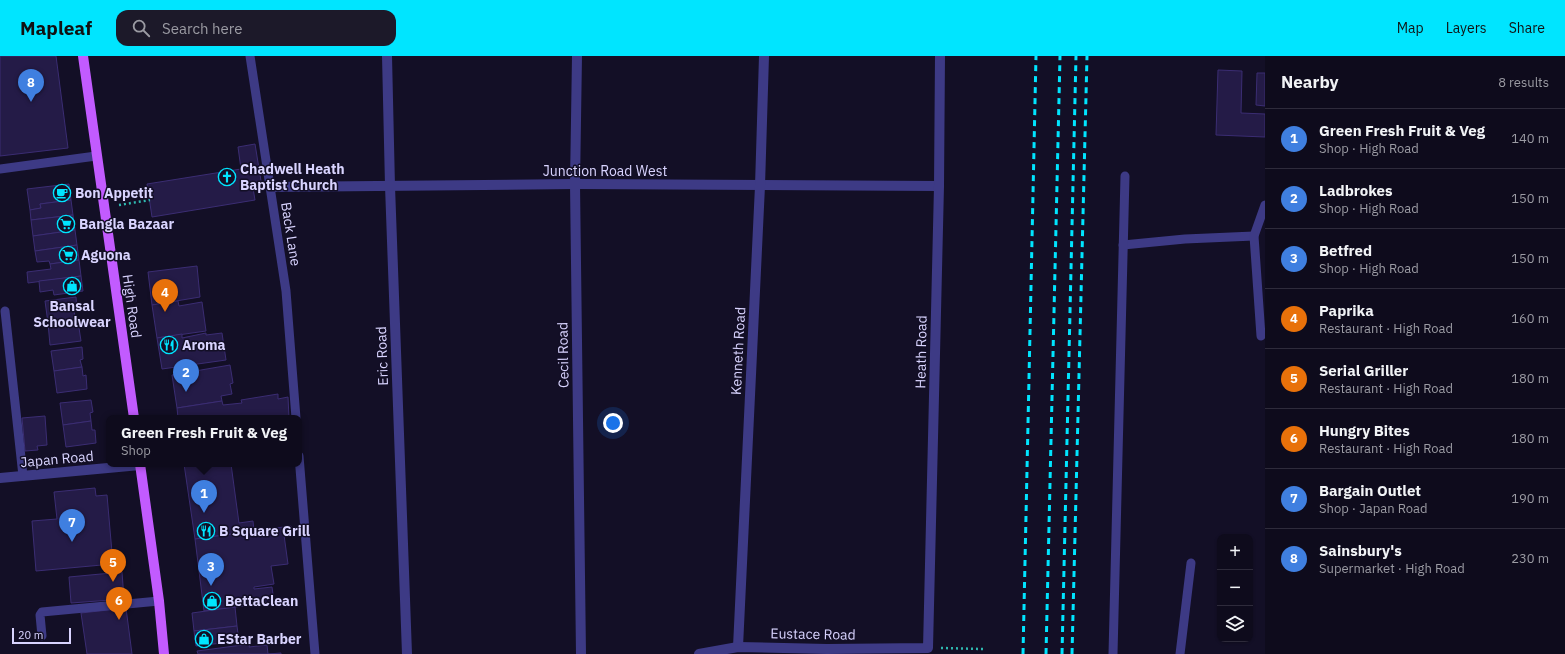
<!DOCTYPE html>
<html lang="en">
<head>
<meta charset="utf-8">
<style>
	body { margin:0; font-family:"IBM Plex Sans",sans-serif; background:#1c1929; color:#f1f3f6 }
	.controls { position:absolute; right:12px; bottom:12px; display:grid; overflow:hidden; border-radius:8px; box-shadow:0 1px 3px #0004 }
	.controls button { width:36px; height:36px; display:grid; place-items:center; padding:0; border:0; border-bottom:1px solid #2e2b3b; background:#0e0b1c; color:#f1f3f6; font:20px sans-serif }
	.scale { position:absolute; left:12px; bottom:10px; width:59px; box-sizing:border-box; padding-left:4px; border:2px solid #d9d4ff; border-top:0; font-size:11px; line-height:14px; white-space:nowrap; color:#d9d4ff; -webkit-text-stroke:3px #130f26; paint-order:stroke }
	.you { position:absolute; left:613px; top:367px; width:14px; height:14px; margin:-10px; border:3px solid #fff; border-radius:50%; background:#1a73e8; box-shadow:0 0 0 6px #1a73e833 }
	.badge { display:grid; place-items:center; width:26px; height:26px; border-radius:50%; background:#00e5ff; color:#fff; font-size:13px; font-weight:700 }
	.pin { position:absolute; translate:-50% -33px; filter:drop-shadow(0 1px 2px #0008) }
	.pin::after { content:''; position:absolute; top:21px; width:14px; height:12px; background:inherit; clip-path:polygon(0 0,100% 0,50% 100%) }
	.popup { position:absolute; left:106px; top:359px; width:196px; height:52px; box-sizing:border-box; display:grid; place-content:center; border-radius:8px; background:#0e0b1c; filter:drop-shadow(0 1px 3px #0005); font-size:13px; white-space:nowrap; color:#9b9ba3 }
	.popup b { font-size:15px; color:#f1f3f6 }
	.popup::after { content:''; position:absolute; left:50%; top:100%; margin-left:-8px; border:8px solid transparent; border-top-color:#0e0b1c }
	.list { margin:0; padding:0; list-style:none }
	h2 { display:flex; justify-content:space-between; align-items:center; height:52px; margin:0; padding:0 16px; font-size:17px }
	h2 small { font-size:13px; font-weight:400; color:#9b9ba3 }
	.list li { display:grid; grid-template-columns:26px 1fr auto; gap:12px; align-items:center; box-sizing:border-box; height:60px; padding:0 16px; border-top:1px solid #2e2b3b }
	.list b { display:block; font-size:15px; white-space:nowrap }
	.list p { margin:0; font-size:13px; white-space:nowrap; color:#9b9ba3 }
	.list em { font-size:13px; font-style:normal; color:#9b9ba3 }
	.icon { flex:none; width:22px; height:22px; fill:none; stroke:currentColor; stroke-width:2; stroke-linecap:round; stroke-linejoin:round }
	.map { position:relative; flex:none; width:1265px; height:598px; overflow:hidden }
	header { display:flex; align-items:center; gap:24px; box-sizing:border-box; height:56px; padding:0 20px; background:#00e5ff; color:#111 }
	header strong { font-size:19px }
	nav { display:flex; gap:22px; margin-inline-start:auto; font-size:14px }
	.search { width:280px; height:36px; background:#1c1929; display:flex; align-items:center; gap:10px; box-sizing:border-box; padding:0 14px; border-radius:12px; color:#9b9ba3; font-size:15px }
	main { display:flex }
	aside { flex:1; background:#0e0b1c }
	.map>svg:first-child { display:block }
</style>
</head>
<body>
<header>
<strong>Mapleaf</strong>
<div class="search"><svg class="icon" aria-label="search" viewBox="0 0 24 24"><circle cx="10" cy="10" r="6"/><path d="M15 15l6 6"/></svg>Search here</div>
<nav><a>Map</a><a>Layers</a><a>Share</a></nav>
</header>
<main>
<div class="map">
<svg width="1265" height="598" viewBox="0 0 1265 598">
	<rect width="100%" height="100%" fill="#130f26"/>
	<!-- building -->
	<g fill="#241b47" stroke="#3b2d73">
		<path d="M0,0h56l12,92 -68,8z"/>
		<path d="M1218,14l24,1 -1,42 24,1v23l-49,-2z"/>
		<path d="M1257,17h8v33l-9,-1z"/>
		<path d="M255,88l7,43 -9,1 2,12 -103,17 -5,-33 94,-15 -3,-22z"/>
		<path d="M69,128l2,16 -31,4 1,4 -11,2 -3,-21z"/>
		<path d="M71,144l2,15 -42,5 -1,-10 11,-2 -1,-4z"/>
		<path d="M73,159l2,15 -42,6 -2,-16z"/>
		<path d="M75,174l2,15 -42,6 -2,-15z"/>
		<path d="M77,189l2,15 -29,4 -1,-3 -12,1 -2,-11z"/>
		<path d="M79,204l2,16 -53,7 -1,-11 24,-3 -1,-5z"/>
		<path d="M197,210l3,31 -48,8 -4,-33z"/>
		<path d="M81,220l2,15 -29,4 -1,-5 -13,2 -1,-11z"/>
		<path d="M76,241l1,13h-3l1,9 -27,4 -3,-22z"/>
		<path d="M178,245l1,5 23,-4 4,29 -49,7 -5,-33z"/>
		<path d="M75,263l1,9h3l2,13 -31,4 -2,-22z"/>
		<path d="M206,277v2l16,-2 4,27 -64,9 -5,-31 25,-4v4z"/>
		<path d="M82,291l1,12 -3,1 2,7 -28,4 -3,-20z"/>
		<path d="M230,309l3,18 -3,1 2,10 -11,2 1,5 -45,7 -5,-33z"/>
		<path d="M82,311l1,9 3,-1 1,14 -30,4 -3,-22z"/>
		<path d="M278,338v5l10,-2 1,21h-111l-1,-10 45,-7 1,4 19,-2 -1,-3z"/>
		<path d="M91,344l2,12 -3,1 1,8 -28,4 -3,-22z"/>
		<path d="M45,360l2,29 -10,1 1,4 -13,1 -3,-33z"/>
		<path d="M91,365l1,9h3l1,13 -30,4 -3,-22z"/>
		<path d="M184,408h47l8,59 14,-2 1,10 -59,8z"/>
		<path d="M95,432l1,8 11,-1 6,69 -77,7 -4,-50 25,-2 -3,-27z"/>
		<path d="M291,470l1,9h-8l4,29 -17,2 3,18 -20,3v2l18,-2 2,15 -70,9 -9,-72z"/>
		<path d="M122,516l2,27 -53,4 -2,-26z"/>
		<path d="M235,551l2,19 -43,5 -2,-18z"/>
		<path d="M126,552l6,46h-45l-6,-41z"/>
		<path d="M237,570l2,15 -43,5 -2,-15z"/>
		<path d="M250,588l-1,3 18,-2 1,9 13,-1v1h-83l-1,-3z"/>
	</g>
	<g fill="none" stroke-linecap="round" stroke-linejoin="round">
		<!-- path -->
		<g stroke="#2fb8b0" stroke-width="2.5" stroke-dasharray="2 3" stroke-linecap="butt">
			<path d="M119,149l31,-5"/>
			<path d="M941,592l42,1"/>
		</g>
		<!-- lane -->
		<g stroke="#3d3a85" stroke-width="9">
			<path d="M250,0l36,235 10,127"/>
			<path d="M0,113l96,-13"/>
			<path d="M1123,189l62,-6 69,-3"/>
			<path d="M5,255l18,165"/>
			<path d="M1261,280l-7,-100 11,-31"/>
			<path d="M299,400l16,198"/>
			<path d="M42,580l-2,-21 2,-3 117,-11"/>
			<path d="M1113,598l12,-478"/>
			<path d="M1180,598l11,-91"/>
		</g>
		<!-- street -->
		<g stroke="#3d3a85" stroke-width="10">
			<path d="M387,0l3,130 17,468"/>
			<path d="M577,0l-2,128 6,470"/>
			<path d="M270,131l305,-3 364,2"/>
			<path d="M0,422l140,-13"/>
			<path d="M738,591l22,-461 4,-130"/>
			<path d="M699,598l39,-7 89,2 101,-1 11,-462 1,-130"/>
		</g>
		<!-- primary -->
		<g stroke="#c25bff" stroke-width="10">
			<path d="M83,0l51,362"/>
			<path d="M140,408l19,137 5,53"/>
		</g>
		<!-- rail -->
		<g stroke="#00e5ff" stroke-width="3" stroke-dasharray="6 5" stroke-linecap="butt">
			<path d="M1023,598l13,-598"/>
			<path d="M1046,598l14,-598"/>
			<path d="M1062,598l14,-598"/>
			<path d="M1072,598l15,-598"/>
		</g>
	</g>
	<!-- icons -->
	<defs>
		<symbol id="church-ring" viewBox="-11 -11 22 22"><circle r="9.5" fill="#130f26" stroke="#00e5ff" stroke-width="1.5"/><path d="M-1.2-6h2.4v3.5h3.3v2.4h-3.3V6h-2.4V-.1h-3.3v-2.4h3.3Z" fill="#00e5ff"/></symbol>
		<symbol id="cafe-ring" viewBox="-11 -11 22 22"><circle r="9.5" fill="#130f26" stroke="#00e5ff" stroke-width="1.5"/><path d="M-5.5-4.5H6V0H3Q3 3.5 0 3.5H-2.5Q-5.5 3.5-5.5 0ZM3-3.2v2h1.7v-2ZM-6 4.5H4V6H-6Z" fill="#00e5ff"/></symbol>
		<symbol id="supermarket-ring" viewBox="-11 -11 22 22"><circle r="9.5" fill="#130f26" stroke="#00e5ff" stroke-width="1.5"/><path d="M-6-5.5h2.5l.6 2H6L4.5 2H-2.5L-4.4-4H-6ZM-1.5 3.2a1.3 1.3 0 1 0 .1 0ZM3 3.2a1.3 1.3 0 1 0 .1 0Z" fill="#00e5ff"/></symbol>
		<symbol id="shop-ring" viewBox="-11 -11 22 22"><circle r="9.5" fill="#130f26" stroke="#00e5ff" stroke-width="1.5"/><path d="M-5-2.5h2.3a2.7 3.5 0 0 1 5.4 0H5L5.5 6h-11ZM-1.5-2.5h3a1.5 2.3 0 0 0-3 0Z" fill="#00e5ff"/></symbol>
		<symbol id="restaurant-ring" viewBox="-11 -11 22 22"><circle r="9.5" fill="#130f26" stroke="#00e5ff" stroke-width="1.5"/><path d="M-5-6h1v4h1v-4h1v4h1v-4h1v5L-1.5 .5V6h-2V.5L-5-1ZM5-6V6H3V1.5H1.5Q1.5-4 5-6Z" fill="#00e5ff"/></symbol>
	</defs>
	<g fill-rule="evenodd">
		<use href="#church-ring" x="217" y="111" width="20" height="20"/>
		<use href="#cafe-ring" x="52" y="127" width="20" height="20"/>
		<use href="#supermarket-ring" x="56" y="158" width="20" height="20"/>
		<use href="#supermarket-ring" x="58" y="189" width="20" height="20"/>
		<use href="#shop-ring" x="62" y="220" width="20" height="20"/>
		<use href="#restaurant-ring" x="159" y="279" width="20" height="20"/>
		<use href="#restaurant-ring" x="196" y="465" width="20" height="20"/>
		<use href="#shop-ring" x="202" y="535" width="20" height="20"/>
		<use href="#shop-ring" x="194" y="573" width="20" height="20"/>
	</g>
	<g text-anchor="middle" stroke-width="3" stroke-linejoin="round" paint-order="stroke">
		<!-- poi labels -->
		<g font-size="14" font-weight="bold" fill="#d9d4ff" stroke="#130f26" text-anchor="start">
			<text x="240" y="118">Chadwell Heath<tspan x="240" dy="16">Baptist Church</tspan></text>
			<text x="75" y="142">Bon Appetit</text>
			<text x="79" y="173">Bangla Bazaar</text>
			<text x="81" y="204">Aguona</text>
			<text x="72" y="255" text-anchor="middle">Bansal<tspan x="72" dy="16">Schoolwear</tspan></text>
			<text x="182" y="294">Aroma</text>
			<text x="219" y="480">B Square Grill</text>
			<text x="225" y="550">BettaClean</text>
			<text x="217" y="588">EStar Barber</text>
		</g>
		<!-- street labels -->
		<g font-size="14" fill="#d9d4ff" stroke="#130f26">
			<text x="605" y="120">Junction Road West</text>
			<text transform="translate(291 178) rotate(81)" y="5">Back Lane</text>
			<text transform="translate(132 250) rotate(82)" y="5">High Road</text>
			<text transform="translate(738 295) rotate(-87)" y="5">Kenneth Road</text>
			<text transform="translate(921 296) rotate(-89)" y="5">Heath Road</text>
			<text transform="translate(563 299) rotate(-91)" y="5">Cecil Road</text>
			<text transform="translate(382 300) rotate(-92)" y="5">Eric Road</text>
			<text transform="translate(57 403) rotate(-5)" y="5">Japan Road</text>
			<text transform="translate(813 578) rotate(1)" y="5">Eustace Road</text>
		</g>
	</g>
</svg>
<div class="controls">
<button>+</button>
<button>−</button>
<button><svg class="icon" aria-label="layers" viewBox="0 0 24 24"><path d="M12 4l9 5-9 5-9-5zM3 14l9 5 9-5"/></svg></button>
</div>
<div class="scale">20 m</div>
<div class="you"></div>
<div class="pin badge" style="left:204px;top:457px;background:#3f7fe0">1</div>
<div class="popup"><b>Green Fresh Fruit &amp; Veg</b>Shop</div>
<div class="pin badge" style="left:186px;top:336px;background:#3f7fe0">2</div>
<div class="pin badge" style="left:211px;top:530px;background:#3f7fe0">3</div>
<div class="pin badge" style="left:165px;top:256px;background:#e8710a">4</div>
<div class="pin badge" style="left:113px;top:526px;background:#e8710a">5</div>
<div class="pin badge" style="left:119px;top:564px;background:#e8710a">6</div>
<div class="pin badge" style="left:72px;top:486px;background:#3f7fe0">7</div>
<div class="pin badge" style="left:31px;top:46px;background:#3f7fe0">8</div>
</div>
<aside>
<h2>Nearby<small>8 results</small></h2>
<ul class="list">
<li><span class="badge" style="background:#3f7fe0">1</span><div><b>Green Fresh Fruit &amp; Veg</b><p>Shop · High Road</p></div><em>140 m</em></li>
<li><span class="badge" style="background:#3f7fe0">2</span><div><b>Ladbrokes</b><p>Shop · High Road</p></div><em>150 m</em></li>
<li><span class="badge" style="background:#3f7fe0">3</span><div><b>Betfred</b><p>Shop · High Road</p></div><em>150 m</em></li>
<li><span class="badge" style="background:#e8710a">4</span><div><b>Paprika</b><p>Restaurant · High Road</p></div><em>160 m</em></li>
<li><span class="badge" style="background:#e8710a">5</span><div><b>Serial Griller</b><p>Restaurant · High Road</p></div><em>180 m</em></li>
<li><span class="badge" style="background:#e8710a">6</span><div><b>Hungry Bites</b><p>Restaurant · High Road</p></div><em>180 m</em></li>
<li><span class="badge" style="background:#3f7fe0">7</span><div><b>Bargain Outlet</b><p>Shop · Japan Road</p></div><em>190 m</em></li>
<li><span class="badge" style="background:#3f7fe0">8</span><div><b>Sainsbury's</b><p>Supermarket · High Road</p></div><em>230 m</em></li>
</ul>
</aside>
</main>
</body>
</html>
